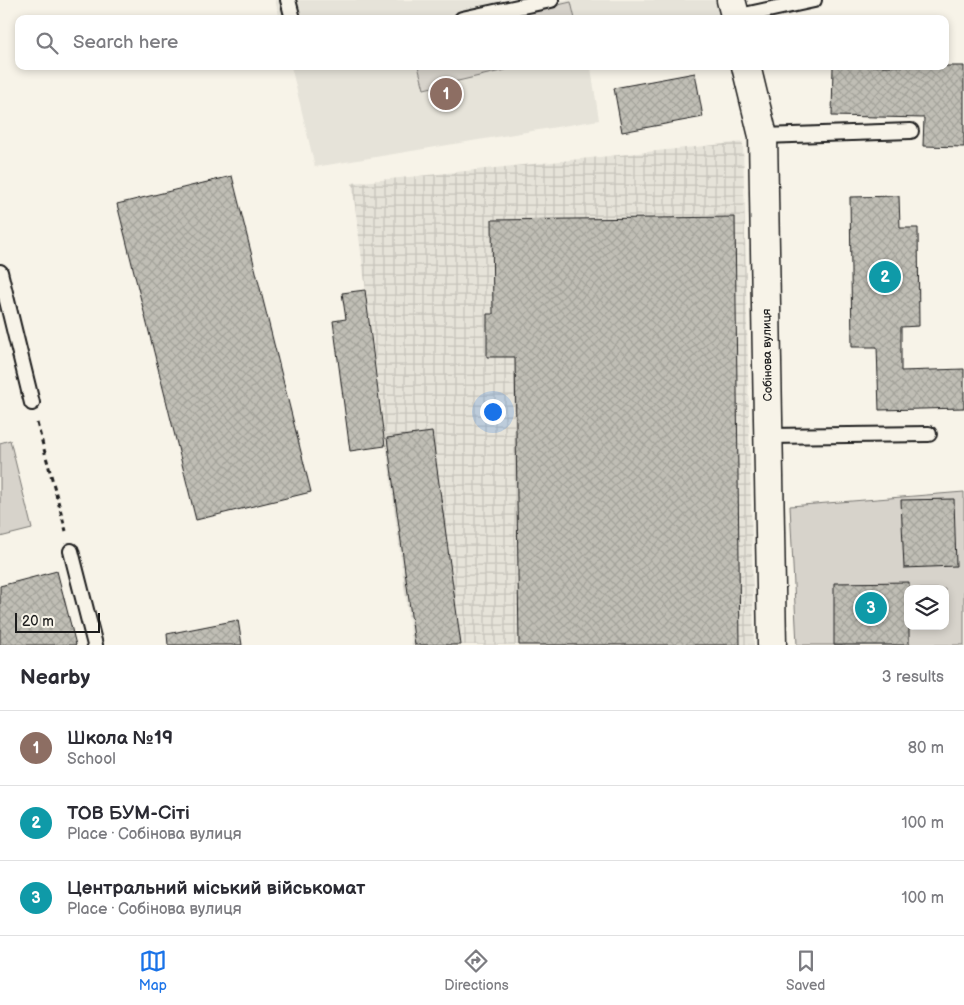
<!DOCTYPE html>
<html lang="en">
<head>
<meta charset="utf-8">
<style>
	body { margin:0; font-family:"Balsamiq Sans",sans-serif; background:#f2f2f3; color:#2b2b33 }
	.controls { position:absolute; right:15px; bottom:15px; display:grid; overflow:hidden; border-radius:10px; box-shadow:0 2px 8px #0003 }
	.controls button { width:45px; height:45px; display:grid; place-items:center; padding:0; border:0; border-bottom:1px solid #e1e1e2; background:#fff; color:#2b2b33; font:25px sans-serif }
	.scale { position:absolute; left:15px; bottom:12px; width:85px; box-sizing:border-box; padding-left:5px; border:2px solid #1c1c1c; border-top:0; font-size:14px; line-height:18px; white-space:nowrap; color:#1c1c1c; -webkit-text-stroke:4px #f7f3e8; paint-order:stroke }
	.you { position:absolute; left:492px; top:411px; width:18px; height:18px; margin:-12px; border:4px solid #fff; border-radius:50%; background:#1a73e8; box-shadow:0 0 0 8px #1a73e833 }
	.badge { display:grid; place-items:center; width:32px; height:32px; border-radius:50%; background:#1a73e8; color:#fff; font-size:16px; font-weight:700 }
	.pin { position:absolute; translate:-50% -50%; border:2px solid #fff; box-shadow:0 1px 5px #0006 }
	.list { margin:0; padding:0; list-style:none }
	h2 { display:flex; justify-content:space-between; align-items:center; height:65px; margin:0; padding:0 20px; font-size:21px }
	h2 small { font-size:16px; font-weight:400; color:#7c7c81 }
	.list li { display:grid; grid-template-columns:32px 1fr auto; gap:15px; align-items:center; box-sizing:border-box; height:75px; padding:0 20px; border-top:1px solid #e1e1e2 }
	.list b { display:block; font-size:19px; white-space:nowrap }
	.list p { margin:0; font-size:16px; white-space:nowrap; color:#7c7c81 }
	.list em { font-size:16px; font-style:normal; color:#7c7c81 }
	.icon { flex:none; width:28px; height:28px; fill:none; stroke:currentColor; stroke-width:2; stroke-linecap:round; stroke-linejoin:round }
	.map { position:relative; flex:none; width:964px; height:645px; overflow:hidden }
	.search { position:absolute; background:#fff; box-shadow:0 2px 8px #0003; left:15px; right:15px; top:15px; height:55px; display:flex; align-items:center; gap:12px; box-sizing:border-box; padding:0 18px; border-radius:10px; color:#7c7c81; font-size:19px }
	.sheet { height:290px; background:#fff }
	nav { display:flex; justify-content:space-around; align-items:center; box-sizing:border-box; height:70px; border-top:1px solid #e1e1e2; background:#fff; font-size:14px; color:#7c7c81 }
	nav a { display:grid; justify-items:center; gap:2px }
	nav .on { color:#1a73e8 }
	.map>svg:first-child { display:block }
</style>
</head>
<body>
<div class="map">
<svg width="964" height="645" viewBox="0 0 964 645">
	<defs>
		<pattern id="industrial-grid" width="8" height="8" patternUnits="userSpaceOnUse" patternTransform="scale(1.25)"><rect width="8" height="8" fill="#e6e3d9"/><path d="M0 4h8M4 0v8" fill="none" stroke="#c5c2ba"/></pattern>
		<pattern id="building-cross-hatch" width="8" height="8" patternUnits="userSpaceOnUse" patternTransform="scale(1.25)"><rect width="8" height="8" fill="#c0beb5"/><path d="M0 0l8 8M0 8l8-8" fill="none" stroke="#a4a39b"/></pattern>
	</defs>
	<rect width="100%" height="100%" fill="#f7f3e8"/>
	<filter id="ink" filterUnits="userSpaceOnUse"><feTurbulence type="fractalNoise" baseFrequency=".02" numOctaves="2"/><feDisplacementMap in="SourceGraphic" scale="10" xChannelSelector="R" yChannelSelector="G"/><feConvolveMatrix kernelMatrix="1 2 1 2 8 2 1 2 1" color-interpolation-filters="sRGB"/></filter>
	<g filter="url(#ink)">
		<!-- built -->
		<g fill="#e6e3d9">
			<path d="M275,0h443l5,19h-443z"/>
			<path d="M291,66h310l-10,2 8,52 -284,47z"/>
		</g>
		<!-- industrial -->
		<path fill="url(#industrial-grid)" d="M743,142l11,503h-342l-60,-462z"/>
		<!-- green -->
		<g fill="#d7d3cb" stroke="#7a7874" fill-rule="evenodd">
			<path d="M571,2l4,17h-78z"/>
			<path d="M418,66h104l-98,23z"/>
			<path d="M10,440l22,89 -32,8v-94z"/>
			<path d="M964,492v153h-167l-7,-139zM908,589h37v37h-37z"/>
		</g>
		<!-- building -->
		<g fill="url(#building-cross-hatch)" stroke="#1c1c1c">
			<path d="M833,66h131v81l-41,-1 1,-28 -92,-2z"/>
			<path d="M695,73l8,44 -81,15 -8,-44z"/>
			<path d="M232,176l79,316 -115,28 -79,-316z"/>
			<path d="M899,196l1,32h18l1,98 -18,1v44l63,-2v39l-85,2 -2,-63h-25l-2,-150z"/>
			<path d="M735,217l5,428h-221l-4,-288h-28v-43h6l-1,-94z"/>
			<path d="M365,290l20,156 -35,5 -17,-130 13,-2 -4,-26z"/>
			<path d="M432,432l29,213h-46l-28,-207z"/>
			<path d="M954,499l2,67 -52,2 -3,-68z"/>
			<path d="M57,571l19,74h-76v-59z"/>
			<path d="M909,582v63h-75v-62z"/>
			<path d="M238,620l4,25h-74l-1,-11z"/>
		</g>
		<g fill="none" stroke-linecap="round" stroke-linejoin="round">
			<defs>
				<g id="lane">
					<path d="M288,0l5,19"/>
					<path d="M735,17l79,-17"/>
					<path d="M462,19l89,-19"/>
					<path d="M763,136l148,-5"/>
					<path d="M0,272l32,131"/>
					<path d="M768,436l161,-2"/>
					<path d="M71,551l24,94"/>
				</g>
				<g id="street">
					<path d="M731,0l5,19"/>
					<path d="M746,66l17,70 9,509"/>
				</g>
			</defs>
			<!-- lane casing -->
			<use href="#lane" stroke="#1c1c1c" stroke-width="18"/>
			<!-- street casing -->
			<use href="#street" stroke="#1c1c1c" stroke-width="31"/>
			<!-- path -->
			<path stroke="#1c1c1c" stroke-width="3" stroke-dasharray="5 4" stroke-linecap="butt" d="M37,423l29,108"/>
			<!-- lane -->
			<use href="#lane" stroke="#f7f3e8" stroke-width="14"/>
			<!-- street -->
			<use href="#street" stroke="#f7f3e8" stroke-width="28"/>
		</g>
	</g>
	<g text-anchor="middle" stroke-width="4" stroke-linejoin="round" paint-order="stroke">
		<!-- street labels -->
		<g font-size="12" fill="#1c1c1c" stroke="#f7f3e8">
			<text transform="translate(767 355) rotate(-91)" y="4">Собінова вулиця</text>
		</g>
	</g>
</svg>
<div class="controls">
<button><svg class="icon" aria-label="layers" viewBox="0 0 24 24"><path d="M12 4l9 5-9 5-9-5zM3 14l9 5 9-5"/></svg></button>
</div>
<div class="scale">20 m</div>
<div class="you"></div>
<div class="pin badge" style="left:446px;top:94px;background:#8d6e63">1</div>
<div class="pin badge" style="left:885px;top:277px;background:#0f9aa8">2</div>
<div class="pin badge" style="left:871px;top:608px;background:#0f9aa8">3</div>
<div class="search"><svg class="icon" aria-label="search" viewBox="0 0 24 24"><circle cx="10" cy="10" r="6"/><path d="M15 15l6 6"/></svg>Search here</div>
</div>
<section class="sheet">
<h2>Nearby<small>3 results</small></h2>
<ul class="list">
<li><span class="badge" style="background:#8d6e63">1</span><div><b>Школа №19</b><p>School</p></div><em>80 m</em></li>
<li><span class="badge" style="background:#0f9aa8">2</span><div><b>ТОВ БУМ-Сіті</b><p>Place · Собінова вулиця</p></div><em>100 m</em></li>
<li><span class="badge" style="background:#0f9aa8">3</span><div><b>Центральний міський військомат</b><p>Place · Собінова вулиця</p></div><em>100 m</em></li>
</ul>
</section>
<nav>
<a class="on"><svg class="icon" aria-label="map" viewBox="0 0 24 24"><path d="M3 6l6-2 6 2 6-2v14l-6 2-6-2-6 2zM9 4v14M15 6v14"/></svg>Map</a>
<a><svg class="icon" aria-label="directions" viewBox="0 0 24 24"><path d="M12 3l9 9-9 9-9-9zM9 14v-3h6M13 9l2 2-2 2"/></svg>Directions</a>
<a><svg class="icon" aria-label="saved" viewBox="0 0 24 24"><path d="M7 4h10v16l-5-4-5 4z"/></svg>Saved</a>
</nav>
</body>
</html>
